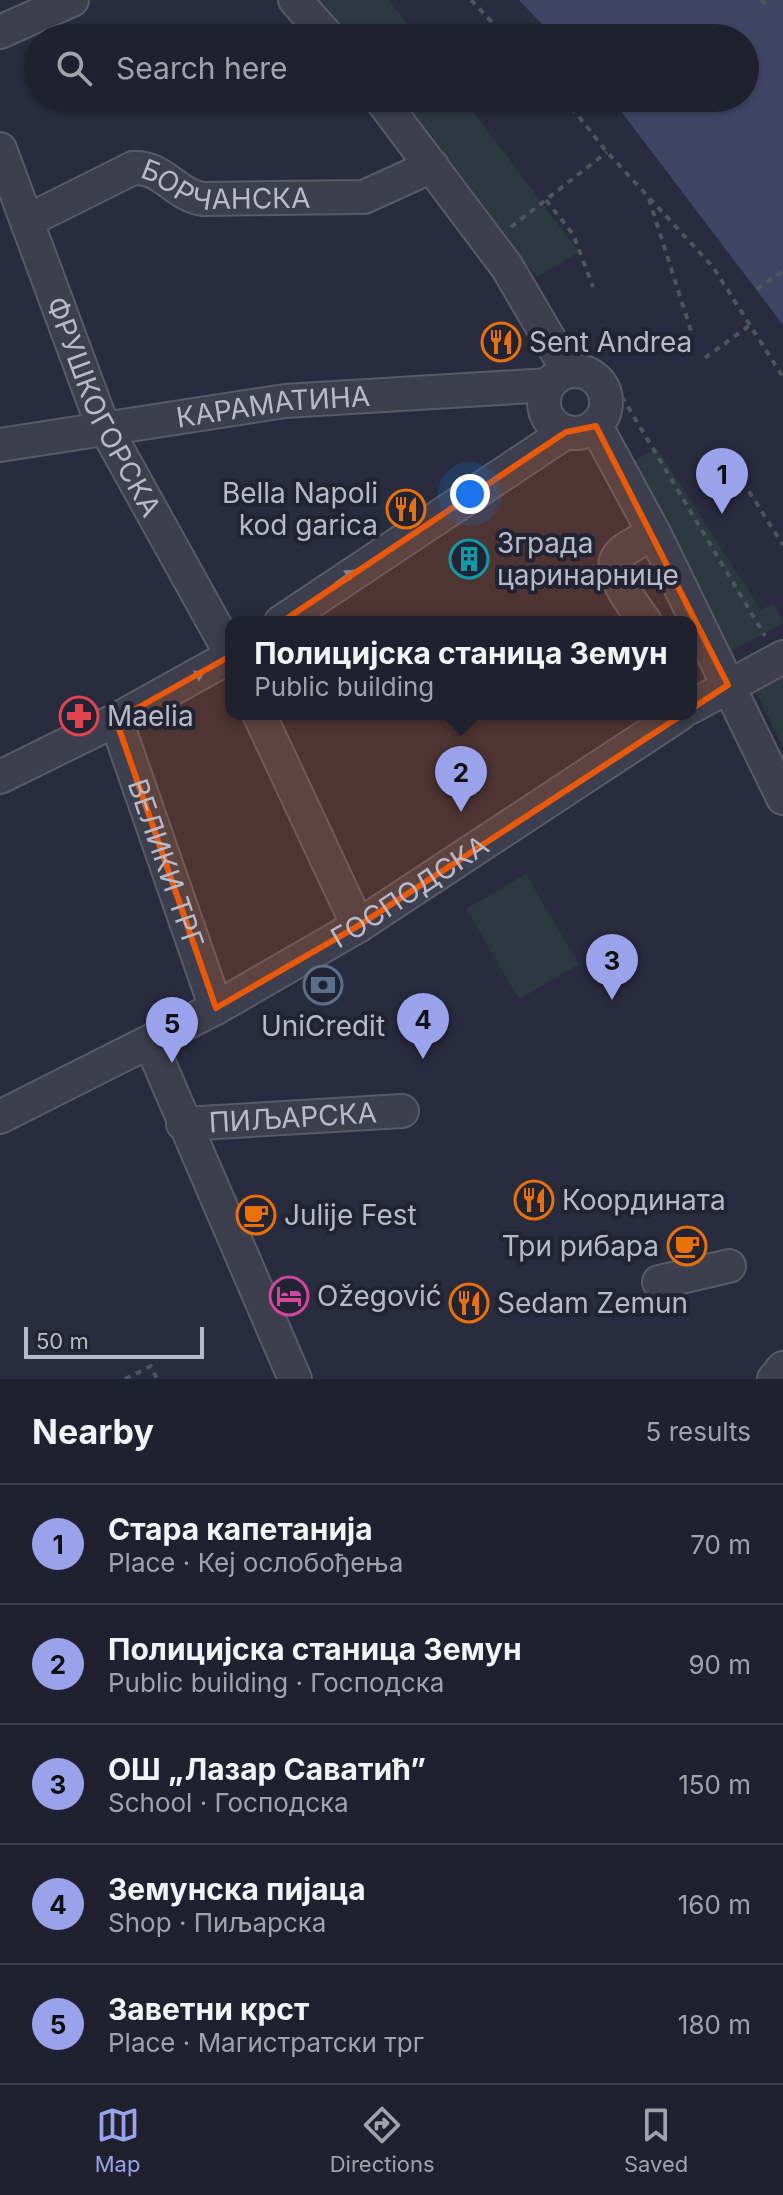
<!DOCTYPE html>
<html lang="en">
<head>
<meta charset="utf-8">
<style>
	body { margin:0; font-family:Inter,sans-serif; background:#272936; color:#f1f3f6 }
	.scale { position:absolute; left:24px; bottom:20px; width:180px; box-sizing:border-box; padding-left:8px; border:4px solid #b9bac9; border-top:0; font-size:22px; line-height:28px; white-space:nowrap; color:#b9bac9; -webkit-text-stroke:6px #222333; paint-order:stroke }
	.you { position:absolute; left:470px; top:494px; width:28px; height:28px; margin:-20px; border:6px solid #fff; border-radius:50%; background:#1a73e8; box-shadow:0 0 0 12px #1a73e833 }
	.badge { display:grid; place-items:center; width:52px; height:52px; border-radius:50%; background:#9ba2ec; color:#111; font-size:26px; font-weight:700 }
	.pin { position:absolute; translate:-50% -66px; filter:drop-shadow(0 2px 4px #0008) }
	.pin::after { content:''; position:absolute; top:42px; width:28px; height:24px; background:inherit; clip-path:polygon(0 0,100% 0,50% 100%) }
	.popup { position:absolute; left:225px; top:616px; width:472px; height:104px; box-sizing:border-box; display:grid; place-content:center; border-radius:16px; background:#1f212e; filter:drop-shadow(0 2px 6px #0005); font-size:26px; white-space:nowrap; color:#a1a3aa }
	.popup b { font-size:30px; color:#f1f3f6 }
	.popup::after { content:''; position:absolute; left:50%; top:100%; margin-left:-16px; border:16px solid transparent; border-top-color:#1f212e }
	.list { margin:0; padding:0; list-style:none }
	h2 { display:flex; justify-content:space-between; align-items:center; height:104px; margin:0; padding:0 32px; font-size:34px }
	h2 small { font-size:26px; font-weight:400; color:#a1a3aa }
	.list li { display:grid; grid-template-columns:52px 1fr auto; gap:24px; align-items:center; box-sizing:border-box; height:120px; padding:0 32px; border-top:2px solid #3c3e4a }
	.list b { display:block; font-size:30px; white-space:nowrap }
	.list p { margin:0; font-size:26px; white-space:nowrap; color:#a1a3aa }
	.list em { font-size:26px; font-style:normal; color:#a1a3aa }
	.icon { flex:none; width:44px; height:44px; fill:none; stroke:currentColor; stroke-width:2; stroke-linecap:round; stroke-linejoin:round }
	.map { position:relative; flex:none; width:783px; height:1379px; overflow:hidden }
	.search { position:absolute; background:#1f212e; box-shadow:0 2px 6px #0004; left:24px; right:24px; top:24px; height:88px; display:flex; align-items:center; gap:20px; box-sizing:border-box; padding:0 28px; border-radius:44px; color:#a1a3aa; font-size:30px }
	.sheet { height:704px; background:#1f212e }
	nav { display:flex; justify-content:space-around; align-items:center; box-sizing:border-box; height:112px; border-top:2px solid #3c3e4a; background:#1f212e; font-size:22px; color:#a1a3aa }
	nav a { display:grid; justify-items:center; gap:4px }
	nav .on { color:#9ba2ec }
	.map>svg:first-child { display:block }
</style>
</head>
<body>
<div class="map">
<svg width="783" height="1379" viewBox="0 0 783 1379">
	<rect width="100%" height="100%" fill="#292c3e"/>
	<!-- green -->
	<g fill="#2c3940">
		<path d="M306,0h83l29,38h-79z"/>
		<path d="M391,98h72l116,154 -42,25z"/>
		<path d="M657,448l104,162 13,-7 9,20 -53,29 -105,-186z"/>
		<path d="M783,678v69l-27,-55z"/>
		<path d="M526,874l53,90 -60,35 -53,-90z"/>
	</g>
	<!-- water -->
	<path fill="#414565" d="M519,0h264v325l-172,-227h134v-60h-190z"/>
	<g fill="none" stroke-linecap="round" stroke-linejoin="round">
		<defs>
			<g id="minor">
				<path d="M295,0l34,38"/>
				<path d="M0,32l72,-32"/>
				<path d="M380,98l127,169 61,104"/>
				<path id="s1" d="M0,149l99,267 132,238"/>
				<path id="s2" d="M27,221l106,-53c30,-2 42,27 70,31l161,-2 68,-31"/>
				<circle cx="575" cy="402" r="31"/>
				<path d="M596,426l58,107 129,265"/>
				<path id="s3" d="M0,445l285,-44 264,-16"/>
				<path d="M281,622l285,-190"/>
				<path d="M645,622c-10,-15 -42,-53 -24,-69 9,-8 23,-14 33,-20"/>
				<path d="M691,707l92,-50"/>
				<path d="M259,714l99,212"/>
				<path id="s4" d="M116,720l100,288"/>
				<path d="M0,777l116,-57 115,-64"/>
				<path d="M150,1042l145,337"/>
				<path id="s5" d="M0,1117l216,-109 142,-82 322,-212"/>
				<path id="s6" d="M183,1124l219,-13"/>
				<path d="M659,1282l70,-16"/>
				<path d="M774,1379l9,-11"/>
			</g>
		</defs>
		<!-- minor casing -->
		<use href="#minor" stroke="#585a69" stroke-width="36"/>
		<!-- path -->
		<g stroke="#4b565e" stroke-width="4" stroke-dasharray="6 6" stroke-linecap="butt">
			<path d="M471,0l36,38"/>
			<path d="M761,0l8,7"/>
			<path d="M564,98l43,54 106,115 70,110"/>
			<path d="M649,199l43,135"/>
			<path d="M546,200l27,34 20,53"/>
			<path d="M511,227l96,-75"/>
			<path d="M757,289l26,-18"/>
			<path d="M705,358l45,-33"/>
			<path d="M592,359l20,21 153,256"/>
			<path d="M736,471l47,74"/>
			<path d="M125,1379l26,-13 6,13"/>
		</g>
		<!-- minor -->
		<use href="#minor" stroke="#3d3f4e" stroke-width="32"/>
	</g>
	<!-- one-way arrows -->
	<defs><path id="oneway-solid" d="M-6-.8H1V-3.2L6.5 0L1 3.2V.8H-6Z" transform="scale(2)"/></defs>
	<g fill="#818392">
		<use href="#oneway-solid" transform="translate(345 577) rotate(-35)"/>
		<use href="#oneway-solid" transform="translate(194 677) rotate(-28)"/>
	</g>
	<!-- marked area -->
	<path fill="#e8590c" fill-opacity="0.2" stroke="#e8590c" stroke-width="6" stroke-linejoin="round" d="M596,426l132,259 -370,241 -142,82 -100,-288 116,-65 334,-223z"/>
	<!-- icons -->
	<defs>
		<symbol id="restaurant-ring" viewBox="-11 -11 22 22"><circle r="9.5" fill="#222333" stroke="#e8710a" stroke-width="1.5"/><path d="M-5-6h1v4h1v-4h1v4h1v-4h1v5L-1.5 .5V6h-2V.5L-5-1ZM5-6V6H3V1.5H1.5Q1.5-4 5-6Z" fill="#e8710a"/></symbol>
		<symbol id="building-ring" viewBox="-11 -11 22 22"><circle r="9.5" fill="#222333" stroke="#0f9aa8" stroke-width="1.5"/><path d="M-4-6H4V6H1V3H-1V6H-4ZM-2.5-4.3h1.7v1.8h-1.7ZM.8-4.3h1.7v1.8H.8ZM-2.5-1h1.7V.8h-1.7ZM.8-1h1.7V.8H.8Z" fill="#0f9aa8"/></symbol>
		<symbol id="pharmacy-ring" viewBox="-11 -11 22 22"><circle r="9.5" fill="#222333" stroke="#e0444e" stroke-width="1.5"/><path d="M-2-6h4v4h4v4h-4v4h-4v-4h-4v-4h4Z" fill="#e0444e"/></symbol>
		<symbol id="bank-ring" viewBox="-11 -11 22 22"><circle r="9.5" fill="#222333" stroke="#5c6f8a" stroke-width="1.5"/><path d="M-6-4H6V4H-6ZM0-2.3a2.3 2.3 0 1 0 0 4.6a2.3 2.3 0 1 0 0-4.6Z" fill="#5c6f8a"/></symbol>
		<symbol id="cafe-ring" viewBox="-11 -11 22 22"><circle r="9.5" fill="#222333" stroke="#e8710a" stroke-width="1.5"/><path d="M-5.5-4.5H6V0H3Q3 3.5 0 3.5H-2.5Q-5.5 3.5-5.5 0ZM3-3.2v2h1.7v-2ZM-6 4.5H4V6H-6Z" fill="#e8710a"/></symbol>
		<symbol id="hotel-ring" viewBox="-11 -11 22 22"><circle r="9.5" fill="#222333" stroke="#d1479c" stroke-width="1.5"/><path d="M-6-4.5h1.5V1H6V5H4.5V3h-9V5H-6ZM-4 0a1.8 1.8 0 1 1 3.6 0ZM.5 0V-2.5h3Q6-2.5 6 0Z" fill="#d1479c"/></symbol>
	</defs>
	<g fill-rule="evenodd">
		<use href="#restaurant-ring" x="479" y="320" width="44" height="44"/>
		<use href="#restaurant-ring" x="384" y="487" width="44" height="44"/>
		<use href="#building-ring" x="447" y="537" width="44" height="44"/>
		<use href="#pharmacy-ring" x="57" y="694" width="44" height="44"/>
		<use href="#bank-ring" x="301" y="963" width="44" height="44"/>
		<use href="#restaurant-ring" x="512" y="1178" width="44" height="44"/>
		<use href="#cafe-ring" x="234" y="1193" width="44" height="44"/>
		<use href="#cafe-ring" x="665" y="1224" width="44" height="44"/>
		<use href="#hotel-ring" x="267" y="1274" width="44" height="44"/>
		<use href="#restaurant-ring" x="447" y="1281" width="44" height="44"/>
	</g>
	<g text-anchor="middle" stroke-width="8" stroke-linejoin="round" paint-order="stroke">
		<!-- street labels -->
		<g font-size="28" fill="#b9bac9" stroke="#222333">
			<text dy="10" stroke="none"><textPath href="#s2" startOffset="216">БОРЧАНСКА</textPath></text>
			<text dy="10" stroke="none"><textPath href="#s1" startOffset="278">ФРУШКОГОРСКА</textPath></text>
			<text dy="10" stroke="none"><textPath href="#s3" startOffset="276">КАРАМАТИНА</textPath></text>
			<text dy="10" stroke="none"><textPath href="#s4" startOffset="152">ВЕЛИКИ ТРГ</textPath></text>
			<text dy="10" stroke="none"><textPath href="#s5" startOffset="468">ГОСПОДСКА</textPath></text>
			<text dy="10" stroke="none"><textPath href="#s6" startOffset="110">ПИЉАРСКА</textPath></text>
		</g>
		<!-- poi labels -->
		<g font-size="28" fill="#b9bac9" stroke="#222333" text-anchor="start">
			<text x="529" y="352">Sent Andrea</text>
			<text x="378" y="503" text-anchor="end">Bella Napoli<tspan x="378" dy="32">kod garica</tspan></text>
			<text x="497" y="553">Зграда<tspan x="497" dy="32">царинарнице</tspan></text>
			<text x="107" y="726">Maelia</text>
			<text x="323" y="1036" text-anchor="middle">UniCredit</text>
			<text x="562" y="1210">Координата</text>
			<text x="284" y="1225">Julije Fest</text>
			<text x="659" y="1256" text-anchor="end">Три рибара</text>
			<text x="317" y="1306">Ožegović</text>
			<text x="497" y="1313">Sedam Zemun</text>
		</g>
	</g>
</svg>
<div class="scale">50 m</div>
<div class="you"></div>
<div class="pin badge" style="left:722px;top:514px">1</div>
<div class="pin badge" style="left:461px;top:812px">2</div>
<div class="popup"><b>Полицијска станица Земун</b>Public building</div>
<div class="pin badge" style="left:612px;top:1000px">3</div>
<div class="pin badge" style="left:423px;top:1059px">4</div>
<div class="pin badge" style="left:172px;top:1063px">5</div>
<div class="search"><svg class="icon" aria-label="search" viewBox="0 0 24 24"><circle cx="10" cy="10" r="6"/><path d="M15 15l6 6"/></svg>Search here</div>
</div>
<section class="sheet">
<h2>Nearby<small>5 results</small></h2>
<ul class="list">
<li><span class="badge">1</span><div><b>Стара капетанија</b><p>Place · Кеј ослобођења</p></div><em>70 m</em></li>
<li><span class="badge">2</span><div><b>Полицијска станица Земун</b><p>Public building · Господска</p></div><em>90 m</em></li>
<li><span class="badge">3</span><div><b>ОШ „Лазар Саватић”</b><p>School · Господска</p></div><em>150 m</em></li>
<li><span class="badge">4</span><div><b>Земунска пијаца</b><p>Shop · Пиљарска</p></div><em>160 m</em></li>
<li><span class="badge">5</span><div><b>Заветни крст</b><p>Place · Магистратски трг</p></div><em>180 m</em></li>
</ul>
</section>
<nav>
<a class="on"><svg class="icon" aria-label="map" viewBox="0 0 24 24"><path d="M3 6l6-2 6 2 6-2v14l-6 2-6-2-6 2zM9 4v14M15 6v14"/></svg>Map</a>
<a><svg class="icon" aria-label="directions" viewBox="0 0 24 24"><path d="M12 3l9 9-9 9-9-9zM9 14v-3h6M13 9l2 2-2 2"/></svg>Directions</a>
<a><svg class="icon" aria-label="saved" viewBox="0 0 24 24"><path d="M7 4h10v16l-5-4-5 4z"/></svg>Saved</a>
</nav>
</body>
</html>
